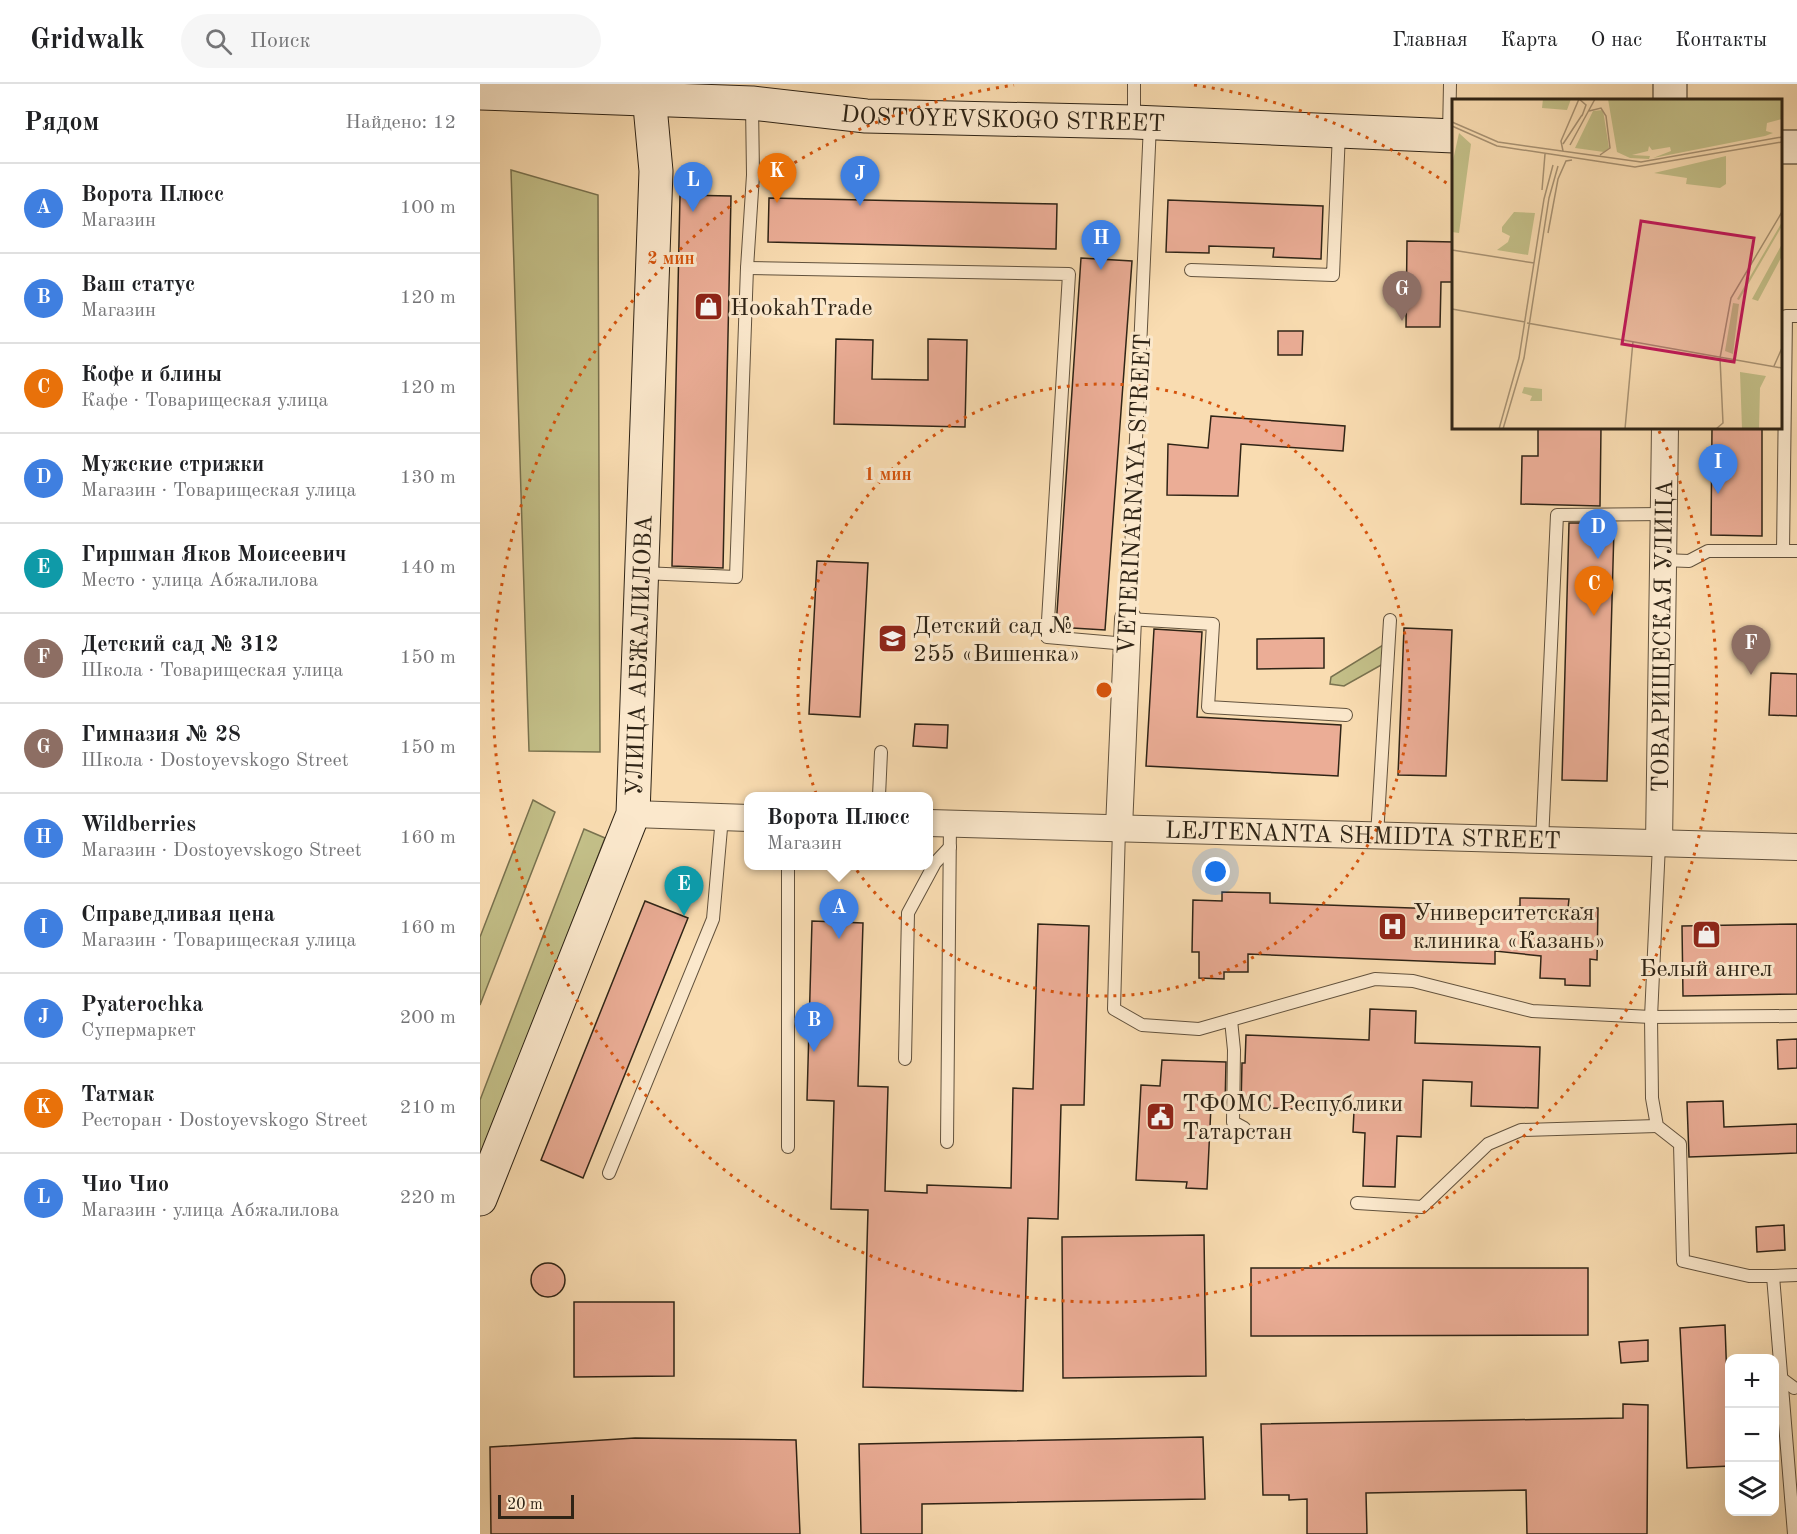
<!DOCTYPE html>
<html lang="ru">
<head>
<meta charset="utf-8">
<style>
	body { margin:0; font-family:"Old Standard TT",serif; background:#f6f6f6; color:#202124 }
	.controls { position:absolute; right:18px; bottom:18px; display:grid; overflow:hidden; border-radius:12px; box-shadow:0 6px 24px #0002 }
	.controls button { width:54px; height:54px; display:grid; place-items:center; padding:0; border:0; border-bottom:2px solid #e0e0e0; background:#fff; color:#202124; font:30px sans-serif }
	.scale { position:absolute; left:18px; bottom:15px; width:76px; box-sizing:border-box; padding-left:6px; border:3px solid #2f2416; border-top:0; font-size:16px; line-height:21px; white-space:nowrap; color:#2f2416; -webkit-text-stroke:4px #fbe8cc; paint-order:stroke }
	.you { position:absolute; left:736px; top:788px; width:21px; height:21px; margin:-15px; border:4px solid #fff; border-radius:50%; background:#1a73e8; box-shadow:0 0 0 9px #1a73e833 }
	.badge { display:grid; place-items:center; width:39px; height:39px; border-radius:50%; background:#b45309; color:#fff; font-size:20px; font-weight:700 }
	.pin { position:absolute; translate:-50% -50px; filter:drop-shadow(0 2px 3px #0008) }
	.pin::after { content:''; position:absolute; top:32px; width:21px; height:18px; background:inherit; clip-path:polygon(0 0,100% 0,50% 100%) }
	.popup { position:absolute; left:264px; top:708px; width:189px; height:78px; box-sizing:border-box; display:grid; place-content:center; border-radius:12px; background:#fff; filter:drop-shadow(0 2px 4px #0005); font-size:20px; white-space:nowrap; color:#757577 }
	.popup b { font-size:22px; color:#202124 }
	.popup::after { content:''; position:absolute; left:50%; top:100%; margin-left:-12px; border:12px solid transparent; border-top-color:#fff }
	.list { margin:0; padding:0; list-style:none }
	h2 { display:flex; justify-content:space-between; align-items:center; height:78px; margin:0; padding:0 24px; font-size:26px }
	h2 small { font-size:20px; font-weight:400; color:#757577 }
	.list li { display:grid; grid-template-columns:39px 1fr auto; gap:18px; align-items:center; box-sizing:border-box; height:90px; padding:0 24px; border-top:2px solid #e0e0e0 }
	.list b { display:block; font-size:22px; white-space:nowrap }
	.list p { margin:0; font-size:20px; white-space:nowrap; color:#757577 }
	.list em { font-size:20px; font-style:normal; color:#757577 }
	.icon { flex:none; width:33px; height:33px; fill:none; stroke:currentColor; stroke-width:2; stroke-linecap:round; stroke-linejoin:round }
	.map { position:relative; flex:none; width:1317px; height:1450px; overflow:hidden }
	header { display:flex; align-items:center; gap:36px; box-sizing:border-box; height:84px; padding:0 30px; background:#fff; border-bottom:2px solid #e0e0e0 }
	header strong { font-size:28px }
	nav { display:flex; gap:33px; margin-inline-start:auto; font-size:21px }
	.search { width:420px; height:54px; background:#f6f6f6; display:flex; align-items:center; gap:15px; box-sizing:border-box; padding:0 21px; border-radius:33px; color:#757577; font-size:22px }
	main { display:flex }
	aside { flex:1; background:#fff }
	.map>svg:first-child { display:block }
</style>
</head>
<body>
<header>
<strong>Gridwalk</strong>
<div class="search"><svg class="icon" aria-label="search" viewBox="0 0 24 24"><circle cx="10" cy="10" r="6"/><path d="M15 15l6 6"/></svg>Поиск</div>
<nav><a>Главная</a><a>Карта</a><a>О нас</a><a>Контакты</a></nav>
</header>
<main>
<aside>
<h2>Рядом<small>Найдено: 12</small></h2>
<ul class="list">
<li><span class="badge" style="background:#3f7fe0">A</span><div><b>Ворота Плюсс</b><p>Магазин</p></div><em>100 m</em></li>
<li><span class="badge" style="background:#3f7fe0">B</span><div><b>Ваш статус</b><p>Магазин</p></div><em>120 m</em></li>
<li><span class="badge" style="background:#e8710a">C</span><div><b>Кофе и блины</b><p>Кафе · Товарищеская улица</p></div><em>120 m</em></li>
<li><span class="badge" style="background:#3f7fe0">D</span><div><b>Мужские стрижки</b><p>Магазин · Товарищеская улица</p></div><em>130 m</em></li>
<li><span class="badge" style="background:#0f9aa8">E</span><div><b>Гиршман Яков Моисеевич</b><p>Место · улица Абжалилова</p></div><em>140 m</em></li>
<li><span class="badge" style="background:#8d6e63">F</span><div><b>Детский сад № 312</b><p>Школа · Товарищеская улица</p></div><em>150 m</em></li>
<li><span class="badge" style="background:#8d6e63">G</span><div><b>Гимназия № 28</b><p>Школа · Dostoyevskogo Street</p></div><em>150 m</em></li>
<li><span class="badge" style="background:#3f7fe0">H</span><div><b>Wildberries</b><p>Магазин · Dostoyevskogo Street</p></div><em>160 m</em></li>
<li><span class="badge" style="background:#3f7fe0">I</span><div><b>Справедливая цена</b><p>Магазин · Товарищеская улица</p></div><em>160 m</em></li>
<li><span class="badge" style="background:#3f7fe0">J</span><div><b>Pyaterochka</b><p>Супермаркет</p></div><em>200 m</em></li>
<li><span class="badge" style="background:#e8710a">K</span><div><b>Татмак</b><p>Ресторан · Dostoyevskogo Street</p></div><em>210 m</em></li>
<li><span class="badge" style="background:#3f7fe0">L</span><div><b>Чио Чио</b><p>Магазин · улица Абжалилова</p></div><em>220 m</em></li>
</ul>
</aside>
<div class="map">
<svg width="1317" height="1450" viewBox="0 0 1317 1450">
	<rect width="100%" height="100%" fill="#f9dcb1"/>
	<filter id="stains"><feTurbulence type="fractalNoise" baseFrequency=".00333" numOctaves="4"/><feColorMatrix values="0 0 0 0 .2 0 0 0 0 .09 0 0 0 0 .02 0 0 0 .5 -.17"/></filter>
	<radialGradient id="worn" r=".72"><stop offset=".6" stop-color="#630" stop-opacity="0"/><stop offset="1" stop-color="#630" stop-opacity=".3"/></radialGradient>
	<!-- green -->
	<g fill="#c3bf88" stroke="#79724f" stroke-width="1.5">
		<path d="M31,86l87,25 2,557 -71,-1z"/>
		<path d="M903,561v19l-39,22 -14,-2 1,-7z"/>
		<path d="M53,716l22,12 -75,193v-68z"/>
		<path d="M104,745l21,9 -125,322v-60z"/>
	</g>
	<!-- building -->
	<g fill="#ebad96" stroke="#2f2416" stroke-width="1.5">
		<path d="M200,111l51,1 -8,372 -51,-2z"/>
		<path d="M289,114l288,6 -1,45 -288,-7z"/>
		<path d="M688,116l155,6 -2,53 -48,-2 1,-9 -65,-2v7l-43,-1z"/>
		<path d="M927,157l47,1v40h-13l-1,45h-34z"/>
		<path d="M601,174l51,3 -27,369 -49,-3z"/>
		<path d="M798,247h25l-1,24h-24z"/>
		<path d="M356,255l37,1 -1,39 56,1v-41l39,1 -2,87 -131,-3z"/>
		<path d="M731,332l134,10 -2,25 -102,-7 -3,52 -71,-1 1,-51 40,4z"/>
		<path d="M1058,344h63l-1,78 -79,-2 1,-48h16z"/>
		<path d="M1232,344h50v108l-51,-1z"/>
		<path d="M1089,439h30v5h15l-7,253 -45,-1z"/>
		<path d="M337,477l51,2 -8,154 -51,-3z"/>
		<path d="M924,544l48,2 -6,146 -48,-1z"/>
		<path d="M674,545l48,3 -5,85 144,8 -3,51 -192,-10z"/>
		<path d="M844,554v30l-67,1v-30z"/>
		<path d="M1291,589l26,1v42l-28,-1z"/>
		<path d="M435,640l33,1 -1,23 -34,-2z"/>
		<path d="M742,808l48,1v10l227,8 23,-5v-8l49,1 -1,9h30l-1,52 -7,-1v27l-25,-1v-6l-25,-1 1,-22 -46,-5v13l-247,-10v18h-24v7l-25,-1v-26h-7l1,-52 29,1z"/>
		<path d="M165,817l43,17 -105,260 -42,-18z"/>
		<path d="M332,837l51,2 -5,163 30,1 -3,104 42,2v-8l84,3 2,-100 20,1 5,-165 51,2 -5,179h-23l-3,114 -30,-1 -5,173 -160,-4 5,-177 -37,-1 3,-108 -27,-1z"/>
		<path d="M1317,840v70l-114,2 -1,-70z"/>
		<path d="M890,925l46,2 -1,32 125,4 -2,61 -67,-2 1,-24 -49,-2 -2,57 -24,-1 -2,51 -32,-1 2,-53 -12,-1 1,-21 -113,-4 1,-44h3l1,-28 123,5z"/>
		<path d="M1317,955v29l-19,1 -1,-29z"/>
		<path d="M682,976l64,2 -1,44h-14l-4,83 -21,-1 1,-6 -51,-2 5,-95 19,1z"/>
		<path d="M1243,1017l1,26 73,-3v29l-108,4 -2,-55z"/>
		<path d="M1304,1141l1,25 -28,2 -1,-25z"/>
		<path d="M724,1151l2,141 -143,2 -1,-141z"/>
		<circle cx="68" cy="1196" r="17"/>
		<path d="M771,1184h337v67l-337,1z"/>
		<path d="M94,1218h100v74l-100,1z"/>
		<path d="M1245,1241l5,141 -43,2 -7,-140z"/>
		<path d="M1168,1256v21l-27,2 -2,-21z"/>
		<path d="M1143,1320l25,1 -1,129h-120l-1,-44 -160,3 1,41h-60v-35l-18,1v-5h-26l-2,-71 362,-6z"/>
		<path d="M723,1353l2,62 -283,5v30h-61l-2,-90z"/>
		<path d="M155,1354l161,2 4,94h-309l-1,-87z"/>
	</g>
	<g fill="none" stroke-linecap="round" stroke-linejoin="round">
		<defs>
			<g id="lane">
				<path d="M654,0v38"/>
				<path d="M670,40l-22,495 85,5 -5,83 138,8"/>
				<path d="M969,50l1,-50"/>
				<path d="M267,184l322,6 -22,363 80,7"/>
				<path d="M711,186l142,5 6,-143"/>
				<path d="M1303,467l3,-235h11"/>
				<path d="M1183,476l26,1 19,-10h89"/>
				<path d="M162,489l94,4 11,-309 6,-93 -1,-70"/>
				<path d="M399,712l2,-44"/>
				<path d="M639,744l-5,181 28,16 57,4 176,-50 38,2 119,30 119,6 146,-1"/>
				<path d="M897,752l13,-216"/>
				<path d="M1062,757l15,-326 107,-1"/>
				<path d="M1179,760l-8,173 1,81 5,28 23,18 3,117 66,15h24l21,258"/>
				<path d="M308,782v281"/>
				<path d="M751,936l3,30 -1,72 11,6"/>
				<path d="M425,975l3,-146 27,-50 15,-16"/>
				<path d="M467,1058l3,-319"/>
				<path d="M129,1089l104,-254 9,-102"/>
				<path d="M877,1119l65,4 66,-63 33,-14 136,-4"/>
				<path d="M1293,1192l24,-1"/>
				<path d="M1302,1295l12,9"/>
			</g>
			<g id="street">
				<path d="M153,730l116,4"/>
				<path id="s1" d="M449,739l868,24"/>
				<path d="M639,744l9,-209"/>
				<path id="s2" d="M1179,760l6,-416"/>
			</g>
			<g id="secondary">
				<path d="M1190,0v16"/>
				<path id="s3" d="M0,9l272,10 114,13 268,6 320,14"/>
				<path d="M1300,63h17"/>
				<path id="s4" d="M0,1115l153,-385 23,-643 -8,-87"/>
			</g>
		</defs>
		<!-- lane casing -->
		<use href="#lane" stroke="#62523d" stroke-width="14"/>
		<!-- street casing -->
		<use href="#street" stroke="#62523d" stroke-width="28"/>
		<!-- secondary casing -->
		<use href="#secondary" stroke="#2f2416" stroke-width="35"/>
		<!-- lane -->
		<use href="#lane" stroke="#fbe8cc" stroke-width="12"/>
		<!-- street -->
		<use href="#street" stroke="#fbe8cc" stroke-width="26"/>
		<!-- secondary -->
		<use href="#secondary" stroke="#fbe8cc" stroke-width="33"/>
	</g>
	<!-- distance rings -->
	<g fill="none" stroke="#d6540d" stroke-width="3" stroke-dasharray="3 6">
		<circle cx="624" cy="606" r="306"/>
		<path d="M714 1A612 612 0 0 1 971 102M1179 347A612 612 0 1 1 534 1"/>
	</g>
	<!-- icons -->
	<defs>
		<symbol id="shop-square" viewBox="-11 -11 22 22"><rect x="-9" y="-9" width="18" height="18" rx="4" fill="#8f2418" stroke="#fbe8cc"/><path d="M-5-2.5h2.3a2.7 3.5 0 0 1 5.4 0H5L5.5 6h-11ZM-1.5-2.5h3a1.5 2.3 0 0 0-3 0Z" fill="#fff"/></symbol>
		<symbol id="school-square" viewBox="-11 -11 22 22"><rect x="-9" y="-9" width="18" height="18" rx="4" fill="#8f2418" stroke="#fbe8cc"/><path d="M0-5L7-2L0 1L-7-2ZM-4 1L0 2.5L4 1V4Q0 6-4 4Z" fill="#fff"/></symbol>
		<symbol id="hospital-square" viewBox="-11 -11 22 22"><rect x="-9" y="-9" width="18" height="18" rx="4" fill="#8f2418" stroke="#fbe8cc"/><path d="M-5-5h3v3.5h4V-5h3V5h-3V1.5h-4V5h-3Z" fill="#fff"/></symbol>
		<symbol id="civic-square" viewBox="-11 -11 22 22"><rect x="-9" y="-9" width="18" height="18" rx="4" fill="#8f2418" stroke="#fbe8cc"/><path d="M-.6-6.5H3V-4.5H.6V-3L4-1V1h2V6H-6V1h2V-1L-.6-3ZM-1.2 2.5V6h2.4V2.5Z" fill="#fff"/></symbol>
	</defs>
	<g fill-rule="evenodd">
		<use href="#shop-square" x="212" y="206" width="33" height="33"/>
		<use href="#school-square" x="396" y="538" width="33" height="33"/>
		<use href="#hospital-square" x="896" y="826" width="33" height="33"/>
		<use href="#shop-square" x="1210" y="834" width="33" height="33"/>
		<use href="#civic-square" x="664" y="1016" width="33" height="33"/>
	</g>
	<g text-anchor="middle" stroke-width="6" stroke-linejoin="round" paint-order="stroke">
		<!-- street labels -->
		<g font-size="24" fill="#2f2416" stroke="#fbe8cc">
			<text dy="8" stroke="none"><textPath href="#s3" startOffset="524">DOSTOYEVSKOGO STREET</textPath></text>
			<text transform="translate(654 410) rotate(-87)" y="8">VETERINARNAYA STREET</text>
			<text dy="8" stroke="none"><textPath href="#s2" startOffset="208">ТОВАРИЩЕСКАЯ УЛИЦА</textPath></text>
			<text dy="8" stroke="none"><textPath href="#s4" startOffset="573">УЛИЦА АБЖАЛИЛОВА</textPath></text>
			<text dy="8" stroke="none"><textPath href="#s1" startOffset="434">LEJTENANTA SHMIDTA STREET</textPath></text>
		</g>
		<!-- poi labels -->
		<g font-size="24" fill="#2f2416" stroke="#fbe8cc" text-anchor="start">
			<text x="250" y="231">HookahTrade</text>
			<text x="433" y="549">Детский сад №<tspan x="433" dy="28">255 «Вишенка»</tspan></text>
			<text x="933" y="836">Университетская<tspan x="933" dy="28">клиника «Казань»</tspan></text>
			<text x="1226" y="892" text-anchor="middle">Белый ангел</text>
			<text x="702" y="1027">ТФОМС Республики<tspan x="702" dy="28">Татарстан</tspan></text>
		</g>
	</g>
	<!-- overview -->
	<g transform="translate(972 15)">
		<rect width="330" height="330" fill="#f9dcb1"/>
		<path d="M91,0h28l-4,11 -25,-2zM156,0h174v20l-15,4 -1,8 7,2 -8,3 -112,22 18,-7 -1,-4 -18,3 -3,-4 -1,5 -16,4 18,1 -1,3 -19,-1 -13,-6zM151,11l6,38 -5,4 -29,-4 18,-37zM7,34l12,11 -12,89 -7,-1v-67zM274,57v28l-6,4 -34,-4 1,-6 -33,-5zM62,113l21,1 -7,42 -31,-5 11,-8 2,-6 -8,-4v-5zM330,123v4l-43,74 -2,-1zM330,145v12l-24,45 -6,-2zM281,204l6,1 -6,50 -8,-3zM288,273l26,4 -6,12 -1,41h-17zM72,288l18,2v12h-12l2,-5 -10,-3z" fill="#c3bf88"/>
		<path fill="none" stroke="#a89273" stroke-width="1.5" d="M137,12l12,-3 5,8 4,32 -10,7M0,23l46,20 143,20 141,-25M0,27l45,20 138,21 147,-25M111,45l19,-29M118,46l25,-46M111,52l-2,-10 18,-42 7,6 -4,11M90,91l3,-36M96,134l10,-54 8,-18 6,-1M0,151l82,13M0,210l73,13M75,224l255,45M322,267l8,-18M47,330l20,-71 25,-159 9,-34M51,330l21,-71 25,-160 9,-32M173,330l8,-88M264,330l7,-6 -3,-65 11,-60 51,-86"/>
		<path fill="#c2185b" fill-opacity="0.15" stroke="#c2185b" stroke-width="3" d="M189,122l113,17 -20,124 -112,-18z"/>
		<rect width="330" height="330" fill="none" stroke="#2f2416" stroke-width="3"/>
	</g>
	<circle cx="624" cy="606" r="9" fill="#d6540d" stroke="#fbe8cc" stroke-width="3"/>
	<g font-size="18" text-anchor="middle" font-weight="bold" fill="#d6540d" stroke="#fbe8cc" stroke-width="6" stroke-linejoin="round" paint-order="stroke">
		<text x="191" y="180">2 мин</text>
		<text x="408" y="396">1 мин</text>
	</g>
	<rect width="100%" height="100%" filter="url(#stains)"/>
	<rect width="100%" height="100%" fill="url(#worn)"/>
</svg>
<div class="controls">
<button>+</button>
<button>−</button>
<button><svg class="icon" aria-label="layers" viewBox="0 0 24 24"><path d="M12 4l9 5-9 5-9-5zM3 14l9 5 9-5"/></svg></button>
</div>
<div class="scale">20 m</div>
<div class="you"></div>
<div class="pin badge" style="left:359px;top:855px;background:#3f7fe0">A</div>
<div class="popup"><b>Ворота Плюсс</b>Магазин</div>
<div class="pin badge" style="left:334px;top:968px;background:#3f7fe0">B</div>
<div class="pin badge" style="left:1114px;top:532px;background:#e8710a">C</div>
<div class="pin badge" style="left:1118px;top:475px;background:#3f7fe0">D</div>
<div class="pin badge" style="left:204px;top:832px;background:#0f9aa8">E</div>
<div class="pin badge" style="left:1271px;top:591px;background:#8d6e63">F</div>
<div class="pin badge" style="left:922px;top:237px;background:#8d6e63">G</div>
<div class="pin badge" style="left:621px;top:186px;background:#3f7fe0">H</div>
<div class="pin badge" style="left:1238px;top:410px;background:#3f7fe0">I</div>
<div class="pin badge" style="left:380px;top:122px;background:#3f7fe0">J</div>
<div class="pin badge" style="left:297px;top:119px;background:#e8710a">K</div>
<div class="pin badge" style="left:213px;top:128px;background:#3f7fe0">L</div>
</div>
</main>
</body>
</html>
